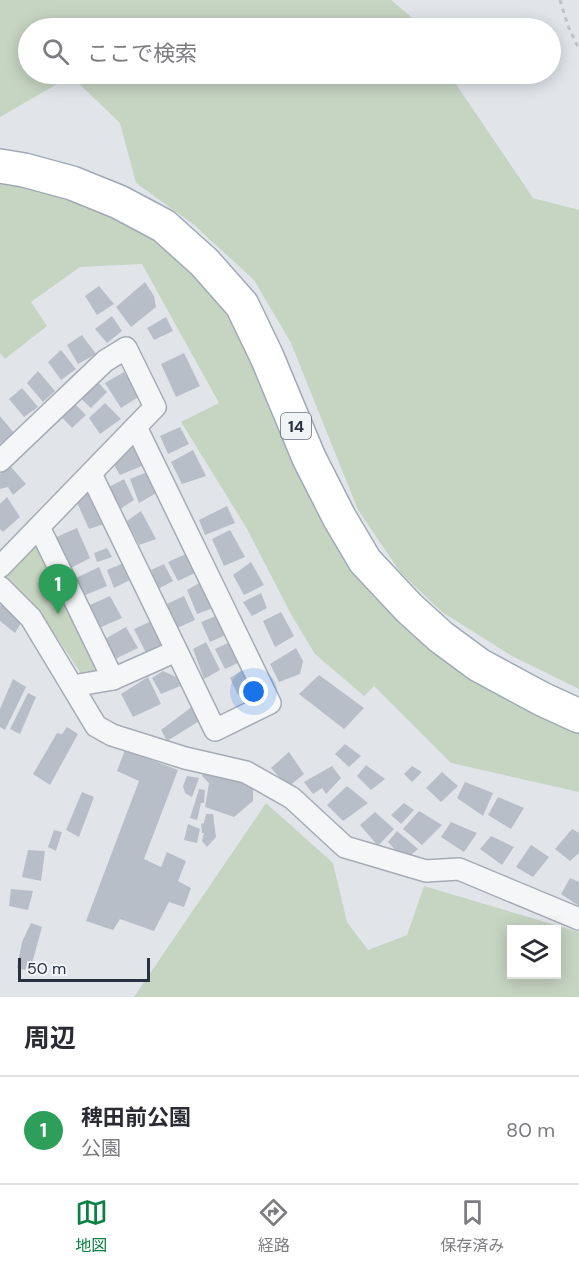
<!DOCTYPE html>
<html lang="ja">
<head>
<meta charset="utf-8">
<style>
	body { margin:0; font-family:"DM Sans","Noto Sans JP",sans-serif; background:#f7f7f7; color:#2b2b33 }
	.controls { position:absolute; right:18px; bottom:18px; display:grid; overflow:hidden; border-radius:0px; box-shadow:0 3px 15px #0003 }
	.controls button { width:54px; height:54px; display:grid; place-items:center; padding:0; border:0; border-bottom:2px solid #e1e1e2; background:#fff; color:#2b2b33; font:30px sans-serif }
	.scale { position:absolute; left:18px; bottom:15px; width:132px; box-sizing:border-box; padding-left:6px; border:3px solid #293243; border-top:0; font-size:16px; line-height:21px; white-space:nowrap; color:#293243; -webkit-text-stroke:4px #f1f4f7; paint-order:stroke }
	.you { position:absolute; left:254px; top:692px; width:21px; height:21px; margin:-15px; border:4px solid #fff; border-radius:50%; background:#1a73e8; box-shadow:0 0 0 9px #1a73e833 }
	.badge { display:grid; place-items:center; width:39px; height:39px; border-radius:50%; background:#0b8043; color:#fff; font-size:20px; font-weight:700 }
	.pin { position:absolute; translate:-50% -50px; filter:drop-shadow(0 2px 3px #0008) }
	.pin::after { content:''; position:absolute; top:32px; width:21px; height:18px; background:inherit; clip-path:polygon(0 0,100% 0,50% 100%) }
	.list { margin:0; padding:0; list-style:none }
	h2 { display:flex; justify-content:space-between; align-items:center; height:78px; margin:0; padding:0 24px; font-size:26px }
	h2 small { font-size:20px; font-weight:400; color:#7c7c81 }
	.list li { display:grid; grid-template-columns:39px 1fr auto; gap:18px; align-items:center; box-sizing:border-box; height:108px; padding:0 24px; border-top:2px solid #e1e1e2 }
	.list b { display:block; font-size:22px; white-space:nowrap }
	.list p { margin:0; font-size:20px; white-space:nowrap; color:#7c7c81 }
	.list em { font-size:20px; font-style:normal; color:#7c7c81 }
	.icon { flex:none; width:33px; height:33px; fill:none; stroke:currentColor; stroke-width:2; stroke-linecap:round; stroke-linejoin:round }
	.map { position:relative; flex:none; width:579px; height:997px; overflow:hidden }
	.search { position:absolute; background:#fff; box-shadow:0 3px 15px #0003; left:18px; right:18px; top:18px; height:66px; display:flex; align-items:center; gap:15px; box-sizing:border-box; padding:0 21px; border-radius:33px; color:#7c7c81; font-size:22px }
	.sheet { height:186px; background:#fff }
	nav { display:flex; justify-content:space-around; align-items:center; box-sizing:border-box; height:84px; border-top:2px solid #e1e1e2; background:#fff; font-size:16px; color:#7c7c81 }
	nav a { display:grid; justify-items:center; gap:3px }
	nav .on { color:#0b8043 }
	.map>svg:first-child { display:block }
</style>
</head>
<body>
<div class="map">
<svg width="579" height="997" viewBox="0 0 579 997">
	<rect width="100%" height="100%" fill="#e1e5ea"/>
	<!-- green -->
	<g fill="#c6d4c2" fill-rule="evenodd">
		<path d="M0,0h391l18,15 9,13h-390v46h421l84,124 46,12v479l-67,-33 -70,-44 -41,-39 -43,-63 -67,-167 -37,-63 -61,-56 -57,-41 -16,-60 -49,-47 -71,41z"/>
		<path d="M0,180l49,10 97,41 48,37 49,67 101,217 235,179v61l-128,-29 -77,-77 -10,10 -49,-42 -23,-38 -46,-89 -65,-105 38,-19 -77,-139 -62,3 -49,35 16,24 -42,33 -5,-6z"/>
		<path d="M38,537l66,132 -22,6 -34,-51 -17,-19 -26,-20 -1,-11z"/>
		<path d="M266,803l67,60 14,59 21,28 39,-15 17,-49 155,46v65h-445zM512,930h44v44h-44z"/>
	</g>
	<!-- building -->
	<g fill="#b8bec8">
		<path d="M145,282l9,14 2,11 -25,20 -15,-20z"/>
		<path d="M99,286l15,18 -17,11 -12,-19z"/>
		<path d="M112,316l10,15 -15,12 -12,-14z"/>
		<path d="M166,317l7,14 -19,9 -7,-12z"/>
		<path d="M82,335l14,19 -18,10 -11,-19z"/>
		<path d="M61,350l15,19 -15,11 -13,-18z"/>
		<path d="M184,353l16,33 -24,11 -15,-33z"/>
		<path d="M38,371l17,20 -12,11 -16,-19z"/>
		<path d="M124,372l16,24 -19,12 -16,-25z"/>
		<path d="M94,378l13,14 -16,16 -15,-14z"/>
		<path d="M22,388l16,19 -14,10 -15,-18z"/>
		<path d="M70,399l16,16 -14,13 -14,-15z"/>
		<path d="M105,403l16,16 -21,15 -11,-16z"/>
		<path d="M0,416l14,17 -14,11z"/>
		<path d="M180,427l9,17 -21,10 -8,-18z"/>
		<path d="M134,441l10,24 -24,10 -9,-15z"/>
		<path d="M193,450l13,26 -24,8 -11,-22z"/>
		<path d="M10,466l16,18 -13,11 -5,-8 -8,2v-15z"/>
		<path d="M147,472l11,20 -19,11 -9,-24z"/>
		<path d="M124,479l10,21 -14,9 -11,-22z"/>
		<path d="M89,490l18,33 -18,6 -14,-31z"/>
		<path d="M7,497l13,20 -17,15 -3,-3v-25z"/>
		<path d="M227,506l8,17 -30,12 -6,-15z"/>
		<path d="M141,511l15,28 -17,6 -12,-24z"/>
		<path d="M77,528l13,30 -21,11 -15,-31z"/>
		<path d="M230,530l15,27 -21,9 -12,-27z"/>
		<path d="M107,548l5,9 -15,5 -3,-9z"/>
		<path d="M188,553l9,19 -19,9 -10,-19z"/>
		<path d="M128,561l8,16 -22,11 -7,-18z"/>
		<path d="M251,562l13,23 -20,10 -11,-20z"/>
		<path d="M164,564l9,17 -15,8 -7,-19z"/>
		<path d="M99,567l8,19 -24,10 -7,-18z"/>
		<path d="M203,581l13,26 -19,7 -10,-24z"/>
		<path d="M261,593l6,15 -15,8 -9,-14z"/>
		<path d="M110,596l12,22 -23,10 -9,-23z"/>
		<path d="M184,596l11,24 -18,8 -10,-24z"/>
		<path d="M2,604l20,17 -7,12 -15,-12v-15z"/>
		<path d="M281,612l13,24 -19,11 -12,-26z"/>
		<path d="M221,614l9,19 -20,9 -9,-20z"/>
		<path d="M154,620l12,23 -20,10 -12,-24z"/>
		<path d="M126,627l12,21 -23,11 -10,-20z"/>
		<path d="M234,640l10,20 -19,9 -10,-20z"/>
		<path d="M206,642l14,28 -16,9 -11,-30z"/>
		<path d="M296,648l7,13 -3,13 -21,8 -9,-18z"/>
		<path d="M247,667l9,21 -18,7 -8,-17z"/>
		<path d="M163,671l18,8 2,6 -22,9 -9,-16z"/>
		<path d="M319,675l45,33 -20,21 -45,-35z"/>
		<path d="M148,677l13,27 -28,13 -12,-23z"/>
		<path d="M13,679l13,8 -21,43 -5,-3v-18z"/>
		<path d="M28,693l8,4 -16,37 -10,-5z"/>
		<path d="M193,706l8,14 -34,21 -6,-11z"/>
		<path d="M67,727l11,7 -28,51 -17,-11 24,-41 5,1z"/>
		<path d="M345,744l16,12 -12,11 -14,-13z"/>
		<path d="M125,750l53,20 -34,89 17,8 6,-15 19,9 -8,20 13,7 -7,19 -15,-5 -15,29 -34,-12 -7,11 -27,-9 53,-140 -22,-10z"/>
		<path d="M289,752l15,22 -16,13 -17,-19z"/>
		<path d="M366,765l19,14 -14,11 -14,-14z"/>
		<path d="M332,766l9,12 -15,16 -4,-6 -9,6 -9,-12z"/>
		<path d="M412,766l10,6 -10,10 -8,-8z"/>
		<path d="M204,771l49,13v17l-19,16 -29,-10 4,-24 -7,-7z"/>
		<path d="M442,772l16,14 -17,16 -15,-14z"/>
		<path d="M187,776l12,2 -7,19 -7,-4 -2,-7z"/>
		<path d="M465,782l28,11 -10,23 -26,-18z"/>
		<path d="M347,786l21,17 -25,18 -16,-16z"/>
		<path d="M199,789l6,1 -1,13h-3l-4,17 -7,-2z"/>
		<path d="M82,792l12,5 -15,40 -13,-7z"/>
		<path d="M498,797l26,11 -13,21 -23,-14z"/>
		<path d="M404,803l10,7 -13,14 -10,-9z"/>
		<path d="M419,811l23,14 -20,20 -19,-16z"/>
		<path d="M375,812l19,17 -16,17 -18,-21z"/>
		<path d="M206,814h7l3,23 -9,10 -5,-6 2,-8h-2l-1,-9 3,-1z"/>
		<path d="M451,822l26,11 -13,19 -23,-15z"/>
		<path d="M188,824l12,5 -3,14 -13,-3z"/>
		<path d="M572,829l7,4v20l-9,8 -15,-12z"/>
		<path d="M54,830l8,2 -6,19 -8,-4z"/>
		<path d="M397,831l21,18 -13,11 -17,-18z"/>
		<path d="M491,836l23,11 -12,18 -22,-16z"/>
		<path d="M531,845l18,12 -16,20 -17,-10z"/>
		<path d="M28,850l17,1 -4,30 -19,-4z"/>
		<path d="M570,878l9,4v24l-18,-12z"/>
		<path d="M11,889l22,2 -5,19 -19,-4z"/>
		<path d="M31,923l11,4 -12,44 -13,-3 5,-26z"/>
	</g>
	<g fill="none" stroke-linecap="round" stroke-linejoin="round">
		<defs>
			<g id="street">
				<path d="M0,461l105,-100 21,-13 29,59 -155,160"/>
				<path d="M91,474l124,256 55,-27 -134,-276"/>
				<path d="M39,527l74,152"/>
				<path d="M0,587l31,31 65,108 16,9 73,23 61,14 46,26 53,49 81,24 33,-2 120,50"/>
				<path d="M73,686l40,-7 63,-28"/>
			</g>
			<path id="primary" d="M0,166l24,4 48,13 47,19 45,24 41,37 37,42 25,52 42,101 30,59 26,44 44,47 32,29 38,28 63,34 37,17"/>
		</defs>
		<!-- street casing -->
		<use href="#street" stroke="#a6acb5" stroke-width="24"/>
		<!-- primary casing -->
		<use href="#primary" stroke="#a0a9b6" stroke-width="36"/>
		<!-- path -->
		<path stroke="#bfc3c9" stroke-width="3" stroke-dasharray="4.5 4.5" stroke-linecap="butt" d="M560,0l8,26 11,23"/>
		<!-- street -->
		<use href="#street" stroke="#f4f6f8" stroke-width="21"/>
		<!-- primary -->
		<use href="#primary" stroke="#fff" stroke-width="33"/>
	</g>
	<g text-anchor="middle" stroke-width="4.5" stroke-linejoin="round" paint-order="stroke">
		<!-- shield labels -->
		<rect fill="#f1f4f7" stroke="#656c79" stroke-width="1.5" x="281" y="413" width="30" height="26" rx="4.5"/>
		<g font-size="16" font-weight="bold" fill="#293243">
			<text x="296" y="432">14</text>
		</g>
	</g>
</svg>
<div class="controls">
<button><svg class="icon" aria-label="layers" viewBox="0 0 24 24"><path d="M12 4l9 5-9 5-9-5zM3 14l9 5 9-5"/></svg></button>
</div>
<div class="scale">50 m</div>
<div class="you"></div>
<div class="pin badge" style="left:58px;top:614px;background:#2e9e5b">1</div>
<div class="search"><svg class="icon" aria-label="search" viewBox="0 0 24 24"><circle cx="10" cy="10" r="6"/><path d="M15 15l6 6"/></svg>ここで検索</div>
</div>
<section class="sheet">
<h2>周辺<small></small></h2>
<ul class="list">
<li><span class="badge" style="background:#2e9e5b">1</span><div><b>稗田前公園</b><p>公園</p></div><em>80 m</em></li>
</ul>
</section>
<nav>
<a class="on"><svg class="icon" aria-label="map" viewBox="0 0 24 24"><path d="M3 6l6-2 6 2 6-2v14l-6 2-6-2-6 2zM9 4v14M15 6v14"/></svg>地図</a>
<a><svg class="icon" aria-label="directions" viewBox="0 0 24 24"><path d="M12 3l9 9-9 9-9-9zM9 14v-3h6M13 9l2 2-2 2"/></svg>経路</a>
<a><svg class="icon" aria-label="saved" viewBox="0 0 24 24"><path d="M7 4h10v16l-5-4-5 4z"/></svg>保存済み</a>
</nav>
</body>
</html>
